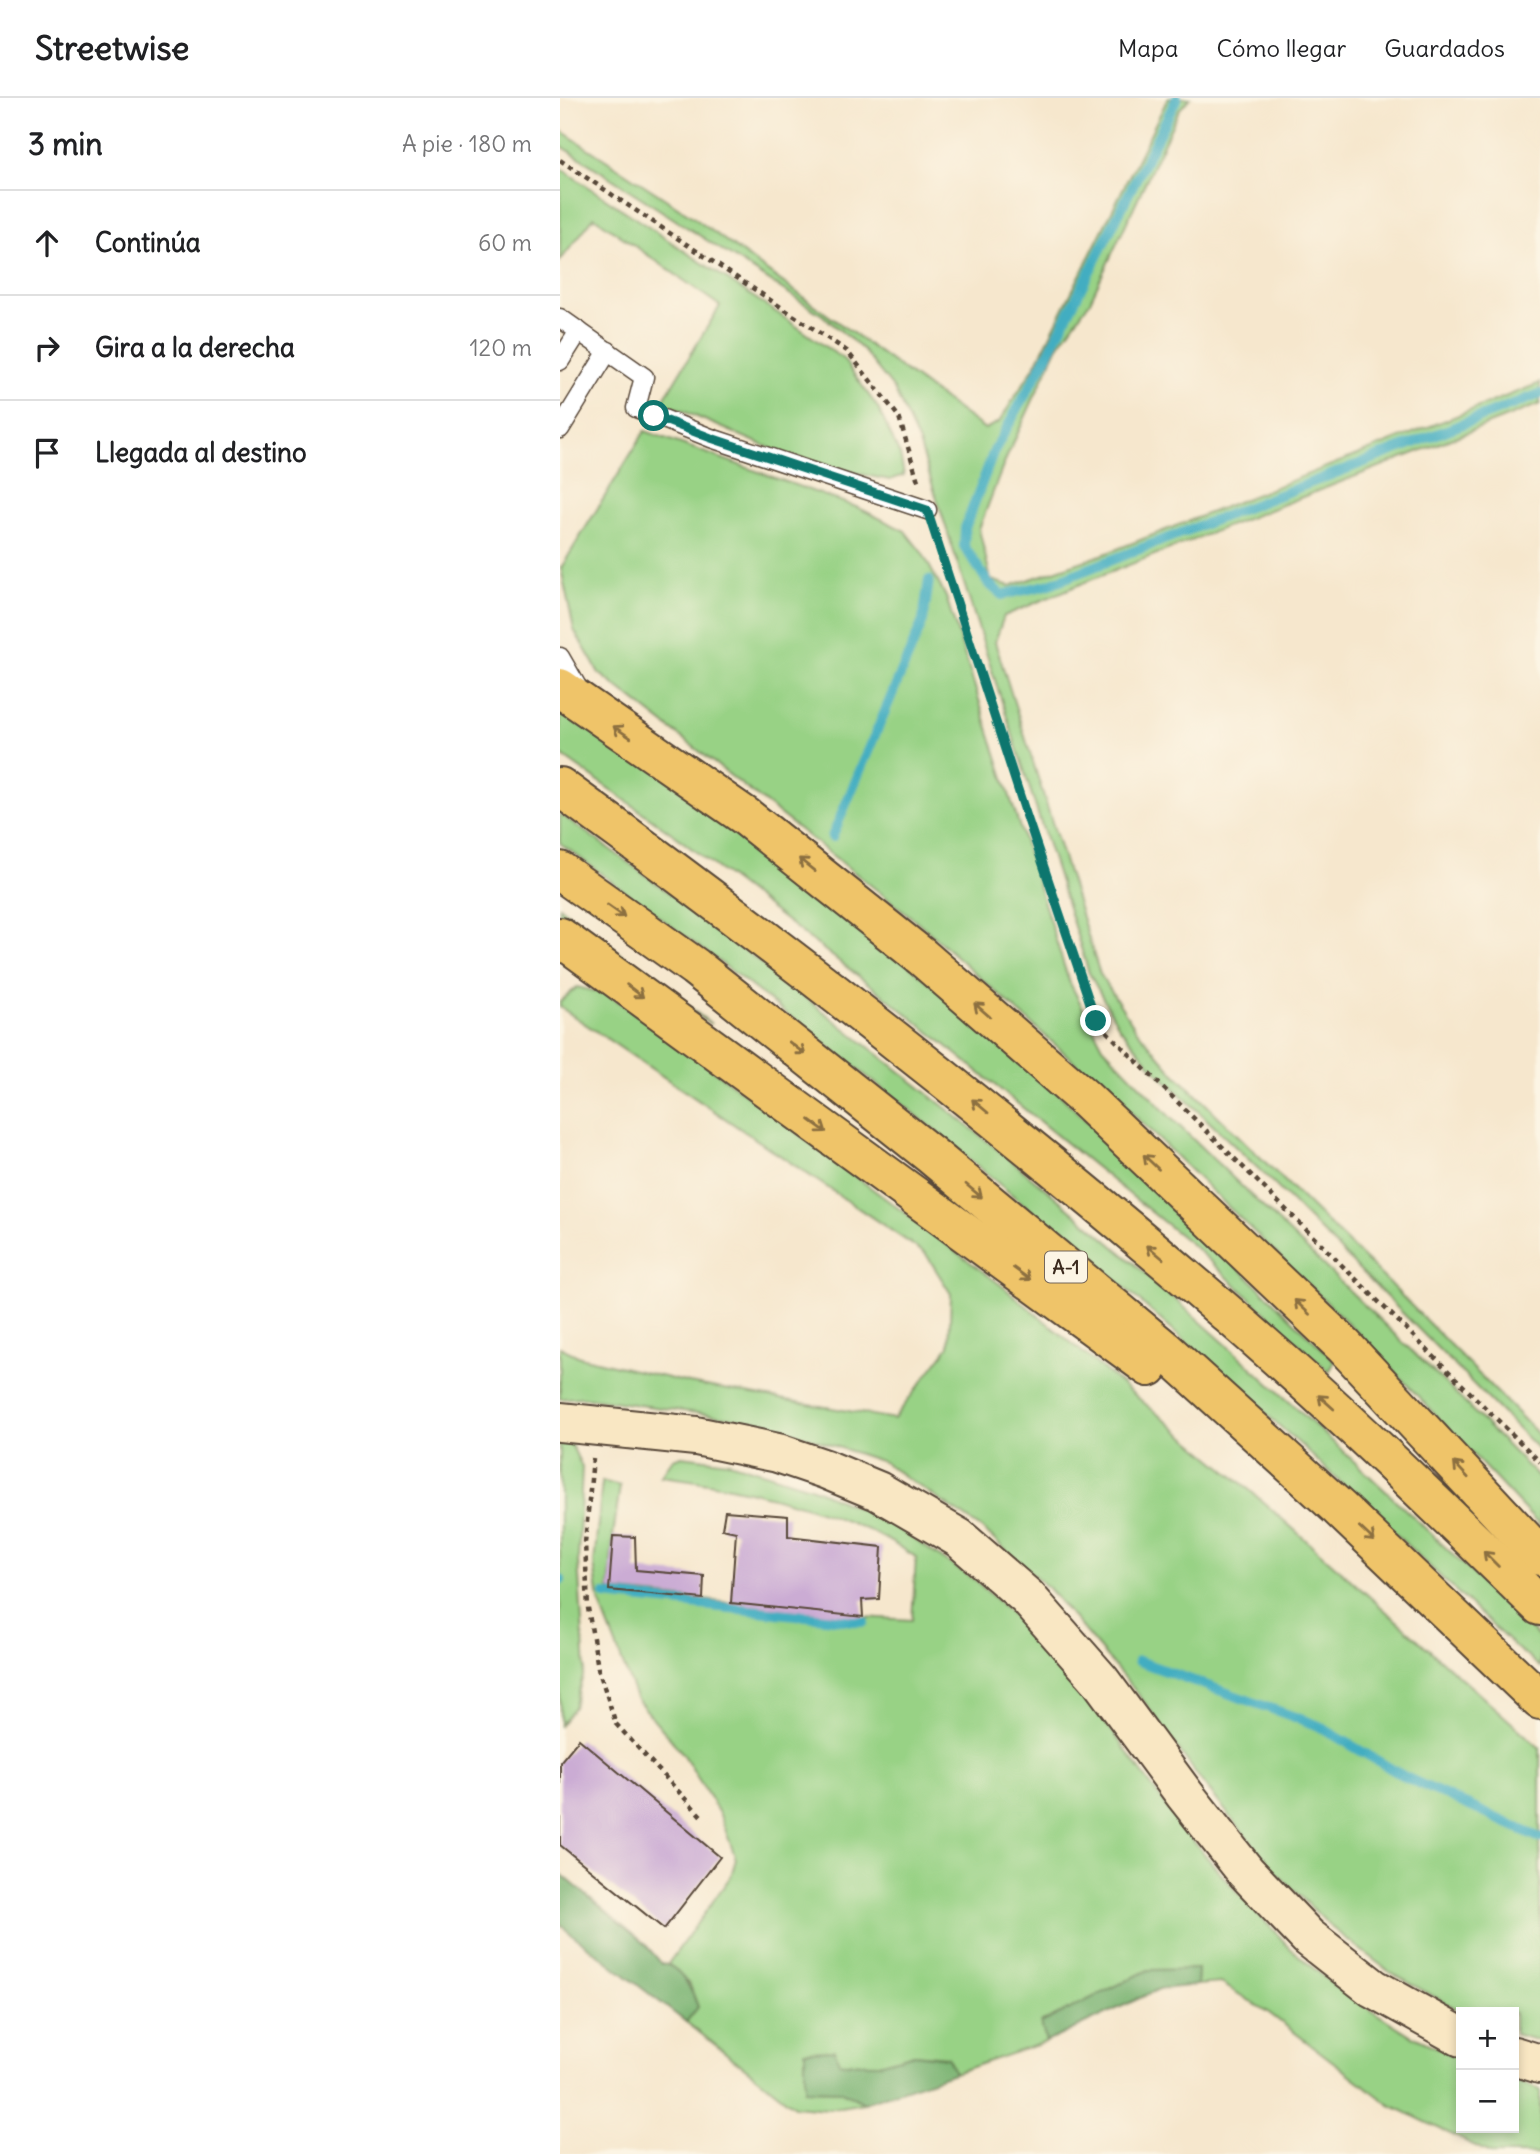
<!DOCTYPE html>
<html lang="es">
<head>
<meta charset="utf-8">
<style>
	body { margin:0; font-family:Delius,sans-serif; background:#f2f2f2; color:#202124 }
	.controls { position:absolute; right:21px; bottom:21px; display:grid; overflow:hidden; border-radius:0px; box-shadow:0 4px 10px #0003 }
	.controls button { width:63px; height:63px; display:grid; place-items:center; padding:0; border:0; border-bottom:2px solid #e0e0e0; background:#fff; color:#202124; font:35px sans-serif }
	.stop { position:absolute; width:21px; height:21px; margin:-16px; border:5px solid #0f766e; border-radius:50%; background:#fff }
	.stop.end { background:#0f766e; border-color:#fff; box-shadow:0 2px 7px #0008 }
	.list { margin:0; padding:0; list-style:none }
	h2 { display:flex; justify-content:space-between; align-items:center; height:91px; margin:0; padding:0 28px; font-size:30px }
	h2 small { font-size:23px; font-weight:400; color:#757577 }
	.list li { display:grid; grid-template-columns:46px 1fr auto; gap:21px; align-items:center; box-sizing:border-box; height:105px; padding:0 28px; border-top:2px solid #e0e0e0 }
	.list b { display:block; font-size:26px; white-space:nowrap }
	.list em { font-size:23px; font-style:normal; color:#757577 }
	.icon { flex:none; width:38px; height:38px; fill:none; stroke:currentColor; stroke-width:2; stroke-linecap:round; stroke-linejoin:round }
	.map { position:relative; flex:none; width:980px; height:2056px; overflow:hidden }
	header { display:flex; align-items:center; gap:42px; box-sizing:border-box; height:98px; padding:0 35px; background:#fff; border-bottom:2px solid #e0e0e0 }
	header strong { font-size:33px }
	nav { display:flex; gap:38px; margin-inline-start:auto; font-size:24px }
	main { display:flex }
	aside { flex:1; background:#fff }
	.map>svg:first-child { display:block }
</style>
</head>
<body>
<header>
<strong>Streetwise</strong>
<nav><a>Mapa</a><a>Cómo llegar</a><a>Guardados</a></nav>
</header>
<main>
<aside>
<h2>3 min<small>A pie · 180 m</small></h2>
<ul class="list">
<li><svg class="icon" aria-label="ahead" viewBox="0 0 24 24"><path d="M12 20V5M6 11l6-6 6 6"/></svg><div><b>Continúa</b></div><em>60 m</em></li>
<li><svg class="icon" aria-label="right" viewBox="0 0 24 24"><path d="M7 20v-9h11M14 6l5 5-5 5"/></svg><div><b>Gira a la derecha</b></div><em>120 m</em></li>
<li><svg class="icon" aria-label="arrive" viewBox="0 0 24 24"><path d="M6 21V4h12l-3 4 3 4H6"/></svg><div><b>Llegada al destino</b></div></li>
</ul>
</aside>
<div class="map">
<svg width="980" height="2056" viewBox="0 0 980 2056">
	<rect width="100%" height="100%" fill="#fcf5e5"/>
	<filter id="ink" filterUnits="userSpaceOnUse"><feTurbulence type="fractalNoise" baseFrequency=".0143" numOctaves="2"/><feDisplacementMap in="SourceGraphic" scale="14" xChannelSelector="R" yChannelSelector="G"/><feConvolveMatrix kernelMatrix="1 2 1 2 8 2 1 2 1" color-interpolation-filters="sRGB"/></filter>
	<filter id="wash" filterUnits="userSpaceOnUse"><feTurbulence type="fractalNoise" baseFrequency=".00686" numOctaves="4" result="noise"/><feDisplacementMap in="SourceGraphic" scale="28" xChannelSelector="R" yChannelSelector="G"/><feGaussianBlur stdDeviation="1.57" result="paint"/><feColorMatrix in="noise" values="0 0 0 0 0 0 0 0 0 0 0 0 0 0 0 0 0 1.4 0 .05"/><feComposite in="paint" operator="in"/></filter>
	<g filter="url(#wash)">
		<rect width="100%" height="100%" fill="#f6e7cd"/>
		<!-- green -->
		<g fill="#98d285" stroke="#6a7e52" stroke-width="2">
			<path d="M608,0h22l-11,12 -89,191 -33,47 -52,113 -26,68 12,51 19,6 97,-33 433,-170v21l-452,177 -84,35 -9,26 105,332 35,54 39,45 212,207 154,156v15l-273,-274 -111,-106 -37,-44 -30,-54 -170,-530 -25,-54 -32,-40 -40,-34 -262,-170v-15l130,85 295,214 14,-7 37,-58z"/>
			<path d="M0,70l219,146 64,45 35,49 22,47 4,20 -14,5 -26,-5 -80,-21 -122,-52 58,-96 -126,-89 -34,44z"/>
			<path d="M85,333l214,77 46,23 18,23 23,43 123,384 34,66 67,70 279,270 91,92v47l-177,-188 -227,-221 -217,-194 -320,-250 -25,-43 -13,-62z"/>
			<path d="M0,599l308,234 163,136 304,294 -6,11 -132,-123 -306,-248 -221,-169 -110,-78z"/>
			<path d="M0,716c87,60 171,126 255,191 114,89 228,179 337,274 130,113 255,231 380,351l8,9v28l-26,-21 -211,-199 -169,-151 -219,-182 -186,-145 -169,-126z"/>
			<path d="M0,809l151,117 -151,-101z"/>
			<path d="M17,889l30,7 50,34 344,257 244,201 295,262v293l-26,-7v-22h-50l-9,-4 -64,-35 -60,-46 -59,-59 -69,-85 -60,-83 -95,-112 -67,-60 -98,-66 -121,-40 -180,-25 -22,2v-52l20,10 109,26 205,36 55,-73 2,-52 -25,-40 -366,-247v-5z"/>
			<path d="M0,1343l11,3 11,23 -4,94 7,108 -11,38 -14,18z"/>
			<path d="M122,1358l47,6 84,26 75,34 89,60 51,47 71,84 79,110 50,59 62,66 48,41 74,47 49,23v69h53v-48l26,10v64h-48l-102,-49 -121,-92 -48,-30 -24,2 1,-16 -156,53 4,20 -92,31 -6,-16 -34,-3 -36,11 -40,-2 -4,-13 -29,40 37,1 22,12 -36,6 -34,-3 -108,-84 12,-15 -8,-22 -22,-21 63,-88 5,-17 -16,-44 -36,-60 -48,-57 -37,-97 -5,-37 8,-83 18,5 -7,50 -4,54 254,27 49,3 4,-63c-18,-11 -37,-23 -57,-31 -63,-26 -130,-42 -198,-50l12,-17z"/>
		</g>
		<!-- forest -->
		<g fill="#7ab472" stroke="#5a6f48" stroke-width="2">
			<path d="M0,1775l85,71 17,20c19,1 30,27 36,43l-12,15 -126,-97z"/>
			<path d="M638,1871l-1,16 -38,4 -113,53 -5,-19 107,-53z"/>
			<path d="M275,1952l4,13 39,1 36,-10 34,4 6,15 -90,30 -22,-12 -37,-1v-39z"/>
		</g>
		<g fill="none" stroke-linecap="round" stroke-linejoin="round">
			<!-- stream -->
			<g stroke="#42adc1" stroke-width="10">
				<path d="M617,0l-131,260 -52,93 -29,77 -1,18 25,38 13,11 45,-10 493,-191"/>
				<path d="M272,739l91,-216 6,-41"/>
				<path d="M0,1482h1"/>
				<path d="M45,1497l259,27"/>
				<path d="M578,1563l179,64 88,52 135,61"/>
			</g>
		</g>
		<g id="blocks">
			<!-- building -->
			<g fill="#cbacd4">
				<path d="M165,1413l63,5v20l94,11 -3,52 -17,1 1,17 -132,-14 5,-71 -14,-3z"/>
				<path d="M53,1438l22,1 1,33 68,6 -1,23 -94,-9z"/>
				<path d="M19,1641l141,118 -56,72 -104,-84v-83z"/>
			</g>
		</g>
	</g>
	<g filter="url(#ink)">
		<use href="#blocks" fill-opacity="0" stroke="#574638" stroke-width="2"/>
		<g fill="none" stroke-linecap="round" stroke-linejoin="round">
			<defs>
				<g id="lane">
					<path d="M0,220l84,59 -8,31 75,30 216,72"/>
					<path d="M0,263l19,-30"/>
					<path d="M0,331l48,-78"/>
					<path d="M0,559l19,33"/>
				</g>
				<g id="secondary">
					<path d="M0,1324l136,14 82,17 47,16 53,22 81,47 68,59 73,83 85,115 61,77 62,65 65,51 88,49"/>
					<path d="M954,1958l26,8"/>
				</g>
				<g id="highway">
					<path d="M0,590l185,128 177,141 161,140 261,249 196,210"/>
					<path d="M0,689c227,165 448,338 661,521 111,95 215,196 319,298"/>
					<path d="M0,773l135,96 236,188 234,195 174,158 201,192"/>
					<path d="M0,839l589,430"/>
				</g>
			</defs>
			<!-- lane casing -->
			<use href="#lane" stroke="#574638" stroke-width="21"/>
			<!-- secondary casing -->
			<use href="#secondary" stroke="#574638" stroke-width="42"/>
			<!-- highway casing -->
			<use href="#highway" stroke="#574638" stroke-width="42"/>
			<!-- path -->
			<g stroke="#574638" stroke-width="4.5" stroke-dasharray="5 5" stroke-linecap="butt">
				<path d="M0,62l287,191 52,66 19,64"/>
				<path d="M374,434l91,279 71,210 444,441"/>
				<path d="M33,1360l-8,85 3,65 10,60 18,56 88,95"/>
			</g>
			<!-- lane -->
			<use href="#lane" stroke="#fff" stroke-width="18"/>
			<!-- secondary -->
			<use href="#secondary" stroke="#f9e7c3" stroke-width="38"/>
			<!-- highway -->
			<use href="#highway" stroke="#efc469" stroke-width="38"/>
		</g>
		<!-- one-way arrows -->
		<defs><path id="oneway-shaft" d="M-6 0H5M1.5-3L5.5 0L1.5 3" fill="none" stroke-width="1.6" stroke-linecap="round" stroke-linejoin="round" transform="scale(1.75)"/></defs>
		<g stroke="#8c6f40">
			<use href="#oneway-shaft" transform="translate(62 634) rotate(-146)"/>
			<use href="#oneway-shaft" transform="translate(247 767) rotate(-141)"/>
			<use href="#oneway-shaft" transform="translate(56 813) rotate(35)"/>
			<use href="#oneway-shaft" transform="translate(75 893) rotate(37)"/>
			<use href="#oneway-shaft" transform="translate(422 912) rotate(-139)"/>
			<use href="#oneway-shaft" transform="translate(237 950) rotate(38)"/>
			<use href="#oneway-shaft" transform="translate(420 1008) rotate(-140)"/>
			<use href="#oneway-shaft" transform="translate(258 1028) rotate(36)"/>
			<use href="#oneway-shaft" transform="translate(591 1064) rotate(-136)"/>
			<use href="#oneway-shaft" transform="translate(414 1093) rotate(40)"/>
			<use href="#oneway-shaft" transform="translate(595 1154) rotate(-140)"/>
			<use href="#oneway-shaft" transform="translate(462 1176) rotate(36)"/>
			<use href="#oneway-shaft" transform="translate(742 1209) rotate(-136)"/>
			<use href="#oneway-shaft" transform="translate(766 1304) rotate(-138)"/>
			<use href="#oneway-shaft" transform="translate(901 1372) rotate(-133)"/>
			<use href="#oneway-shaft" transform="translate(807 1436) rotate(43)"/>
			<use href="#oneway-shaft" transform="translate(931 1461) rotate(-135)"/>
		</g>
	</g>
	<g fill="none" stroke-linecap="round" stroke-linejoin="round" filter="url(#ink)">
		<!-- route -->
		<path stroke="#0f766e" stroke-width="9" d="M94,318l57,22 216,72 98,301 71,210"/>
	</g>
	<g text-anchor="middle" stroke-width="5" stroke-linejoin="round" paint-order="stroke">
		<!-- shield labels -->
		<rect fill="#fcf5e5" stroke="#75675a" stroke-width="2" x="485" y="1153.5" width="42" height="31" rx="5"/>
		<g font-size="19" font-weight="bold" fill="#3b2a1e">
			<text x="506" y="1176">A-1</text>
		</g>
	</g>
</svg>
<div class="controls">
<button>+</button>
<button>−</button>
</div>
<div class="stop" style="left:94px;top:318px"></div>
<div class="stop end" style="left:536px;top:923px"></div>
</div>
</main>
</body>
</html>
